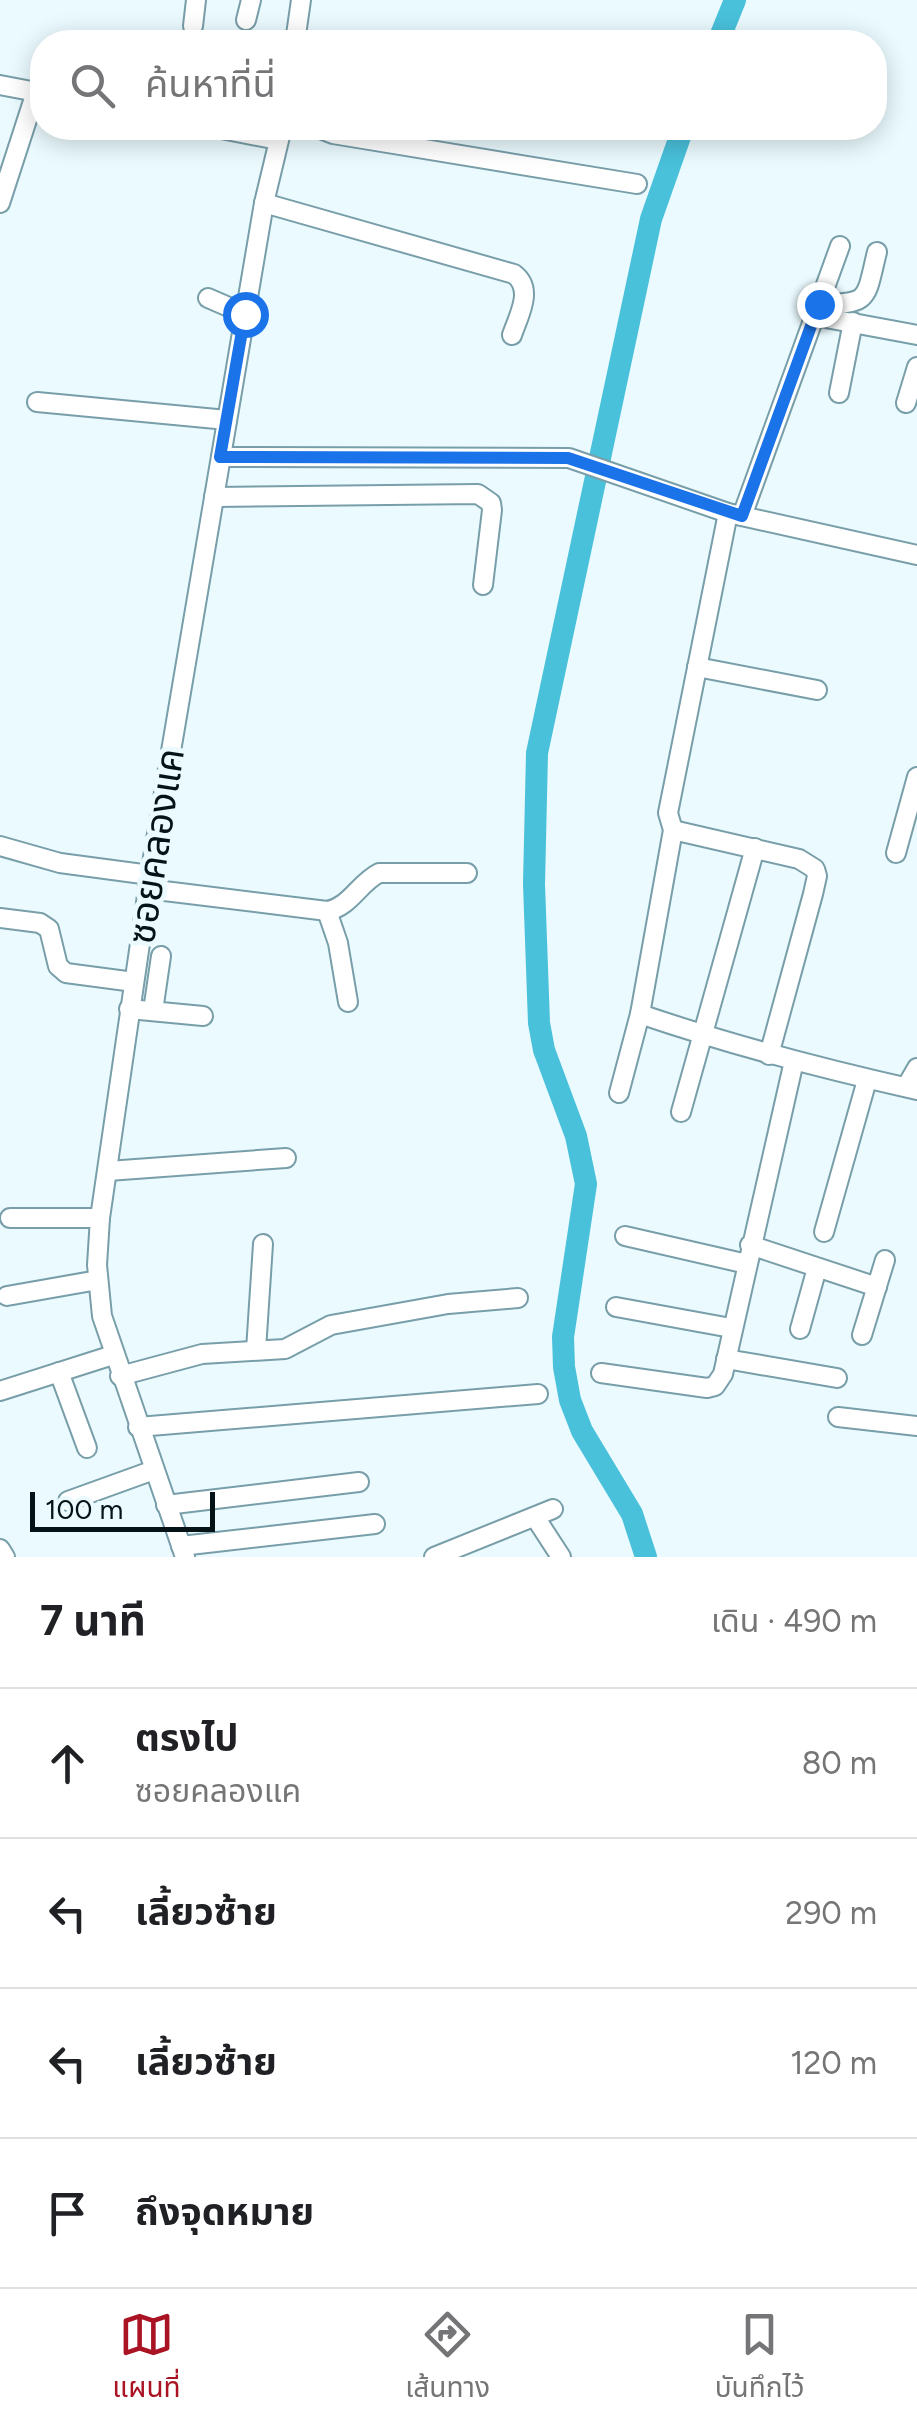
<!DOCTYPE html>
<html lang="th">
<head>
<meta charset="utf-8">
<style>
	body { margin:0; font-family:Figtree,"Noto Sans Thai",sans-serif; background:#f6f6f6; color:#202124 }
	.scale { position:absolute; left:30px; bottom:25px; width:185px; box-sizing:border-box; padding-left:10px; border:5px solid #051317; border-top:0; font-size:28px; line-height:35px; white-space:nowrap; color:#051317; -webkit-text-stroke:8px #eafafe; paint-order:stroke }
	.stop { position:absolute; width:30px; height:30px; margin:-22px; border:8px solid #1a73e8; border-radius:50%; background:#fff }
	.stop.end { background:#1a73e8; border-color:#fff; box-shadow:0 2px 10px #0008 }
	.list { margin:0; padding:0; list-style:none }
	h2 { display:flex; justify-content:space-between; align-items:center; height:130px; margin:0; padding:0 40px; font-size:42px }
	h2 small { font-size:32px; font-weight:400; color:#757577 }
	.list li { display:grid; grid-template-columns:65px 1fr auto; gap:30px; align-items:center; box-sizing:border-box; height:150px; padding:0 40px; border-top:2px solid #e0e0e0 }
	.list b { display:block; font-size:38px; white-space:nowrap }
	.list p { margin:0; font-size:32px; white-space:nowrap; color:#757577 }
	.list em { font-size:32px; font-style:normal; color:#757577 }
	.icon { flex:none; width:55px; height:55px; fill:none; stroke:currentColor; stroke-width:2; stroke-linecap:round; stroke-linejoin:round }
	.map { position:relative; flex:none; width:917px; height:1557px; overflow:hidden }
	.search { position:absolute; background:#fff; box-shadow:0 5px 25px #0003; left:30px; right:30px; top:30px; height:110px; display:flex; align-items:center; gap:25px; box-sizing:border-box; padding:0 35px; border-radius:40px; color:#757577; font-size:38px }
	.sheet { height:730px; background:#fff }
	nav { display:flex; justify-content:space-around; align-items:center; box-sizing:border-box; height:140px; border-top:2px solid #e0e0e0; background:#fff; font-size:28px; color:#757577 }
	nav a { display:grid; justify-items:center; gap:5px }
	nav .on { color:#a91324 }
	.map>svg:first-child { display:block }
</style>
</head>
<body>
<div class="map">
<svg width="917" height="1557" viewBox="0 0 917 1557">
	<rect width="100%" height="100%" fill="#eafafe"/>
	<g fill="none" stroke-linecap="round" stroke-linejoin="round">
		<!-- river -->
		<g stroke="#49c1db" stroke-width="22">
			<path d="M718,42l17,-42"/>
			<path d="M646,1557l-14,-43 -50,-83 -12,-31 -6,-33 -1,-30 23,-153 -10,-48 -32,-86 -5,-27 -5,-139 3,-131 114,-534 32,-91"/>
		</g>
		<defs>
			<g id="minor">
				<path d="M246,20l5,-20"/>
				<path d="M193,26l3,-26"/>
				<path d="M295,42l6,-42"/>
				<path d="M0,85l42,8"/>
				<path d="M216,128l62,12"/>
				<path d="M318,128l15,6 304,50"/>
				<path d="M0,203l36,-111"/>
				<path d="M264,203l250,71c20,15 5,41 -2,61"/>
				<path d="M208,298l37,16"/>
				<path d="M819,304c52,0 46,-4 58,-52"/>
				<path d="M815,316l102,19"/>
				<path d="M839,393l14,-71"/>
				<path d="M37,402l190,18"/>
				<path d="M906,403l11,-36"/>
				<path d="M221,457l348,1 159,55 189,42"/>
				<path d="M214,497l264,-3 13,9 1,7 -9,75"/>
				<path d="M742,516l98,-270"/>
				<path d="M697,667l120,23"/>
				<path d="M673,830l126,29 16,10 2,7 -4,18 -44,161"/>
				<path d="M0,846l60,17 90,12"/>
				<path d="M896,853l21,-76"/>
				<path d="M148,889l179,22c23,-4 32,-28 52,-38h88"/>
				<path d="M327,911l11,32 10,59"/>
				<path d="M0,918l40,5 9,6 9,37 8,7 68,9"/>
				<path d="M129,1009l74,7"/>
				<path d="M153,1011l8,-55"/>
				<path d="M640,1014c91,31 183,55 277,76"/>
				<path d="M906,1087l11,-19"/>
				<path d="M619,1093l21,-79 33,-184 -5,-17 60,-300"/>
				<path d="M681,1112l74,-264"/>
				<path d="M108,1171l178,-13"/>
				<path d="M10,1218h90"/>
				<path d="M824,1232l43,-152"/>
				<path d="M625,1236l122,28"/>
				<path d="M750,1245l127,42"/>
				<path d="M7,1296l91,-16"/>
				<path d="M616,1307l115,21"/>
				<path d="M800,1329l17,-61"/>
				<path d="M862,1335l23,-75"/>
				<path d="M256,1350l7,-106"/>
				<path d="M726,1359l111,19"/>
				<path d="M59,1372l28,76"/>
				<path d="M601,1373l106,15 8,-2 8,-12 71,-313"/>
				<path d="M120,1376l82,-22 83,-5 46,-24 117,-21 70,-6"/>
				<path d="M0,1391l113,-36"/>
				<path d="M838,1417l79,9"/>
				<path d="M138,1427l400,-33"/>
				<path d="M68,1501l86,-31"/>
				<path d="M166,1505l193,-23"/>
				<path d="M535,1517l26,40"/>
				<path d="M181,1546l194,-22"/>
				<path d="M0,1549l5,8"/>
				<path d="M185,1557l-83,-241 -5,-51 3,-47 50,-343 114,-672 18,-75"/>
				<path d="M434,1557l119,-48"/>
			</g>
		</defs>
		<!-- minor casing -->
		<use href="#minor" stroke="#789ea9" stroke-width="22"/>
		<!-- minor -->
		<use href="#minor" stroke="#fff" stroke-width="18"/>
	</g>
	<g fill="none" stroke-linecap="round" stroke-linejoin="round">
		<!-- route -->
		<path stroke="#1a73e8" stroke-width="12" d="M245,314l-25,143 348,1 174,58 77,-212"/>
	</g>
	<g text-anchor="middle" stroke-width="10" stroke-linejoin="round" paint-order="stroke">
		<!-- street labels -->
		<g font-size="38" fill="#051317" stroke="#eafafe">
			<text transform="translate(156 846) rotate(-81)" y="13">ซอยคลองแค</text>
		</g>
	</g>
</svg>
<div class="scale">100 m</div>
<div class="stop" style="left:245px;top:314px"></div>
<div class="stop end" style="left:819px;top:304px"></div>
<div class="search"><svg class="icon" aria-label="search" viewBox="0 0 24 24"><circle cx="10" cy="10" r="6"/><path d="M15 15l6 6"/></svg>ค้นหาที่นี่</div>
</div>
<section class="sheet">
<h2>7 นาที<small>เดิน · 490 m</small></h2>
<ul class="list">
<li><svg class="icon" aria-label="ahead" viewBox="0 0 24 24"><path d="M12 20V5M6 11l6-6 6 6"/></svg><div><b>ตรงไป</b><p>ซอยคลองแค</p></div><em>80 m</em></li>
<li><svg class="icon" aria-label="left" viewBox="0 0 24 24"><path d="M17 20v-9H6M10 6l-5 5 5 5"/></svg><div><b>เลี้ยวซ้าย</b></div><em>290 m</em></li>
<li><svg class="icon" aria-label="left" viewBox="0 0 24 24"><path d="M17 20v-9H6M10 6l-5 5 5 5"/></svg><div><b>เลี้ยวซ้าย</b></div><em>120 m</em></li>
<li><svg class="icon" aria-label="arrive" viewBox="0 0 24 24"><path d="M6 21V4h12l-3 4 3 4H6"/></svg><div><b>ถึงจุดหมาย</b></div></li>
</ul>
</section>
<nav>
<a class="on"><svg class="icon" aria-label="map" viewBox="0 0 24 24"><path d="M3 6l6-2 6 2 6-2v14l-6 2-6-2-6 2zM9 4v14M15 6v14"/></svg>แผนที่</a>
<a><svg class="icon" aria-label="directions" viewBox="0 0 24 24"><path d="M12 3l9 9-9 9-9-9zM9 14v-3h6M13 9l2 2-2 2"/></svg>เส้นทาง</a>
<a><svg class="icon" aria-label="saved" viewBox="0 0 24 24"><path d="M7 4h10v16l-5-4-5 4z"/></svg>บันทึกไว้</a>
</nav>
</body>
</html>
